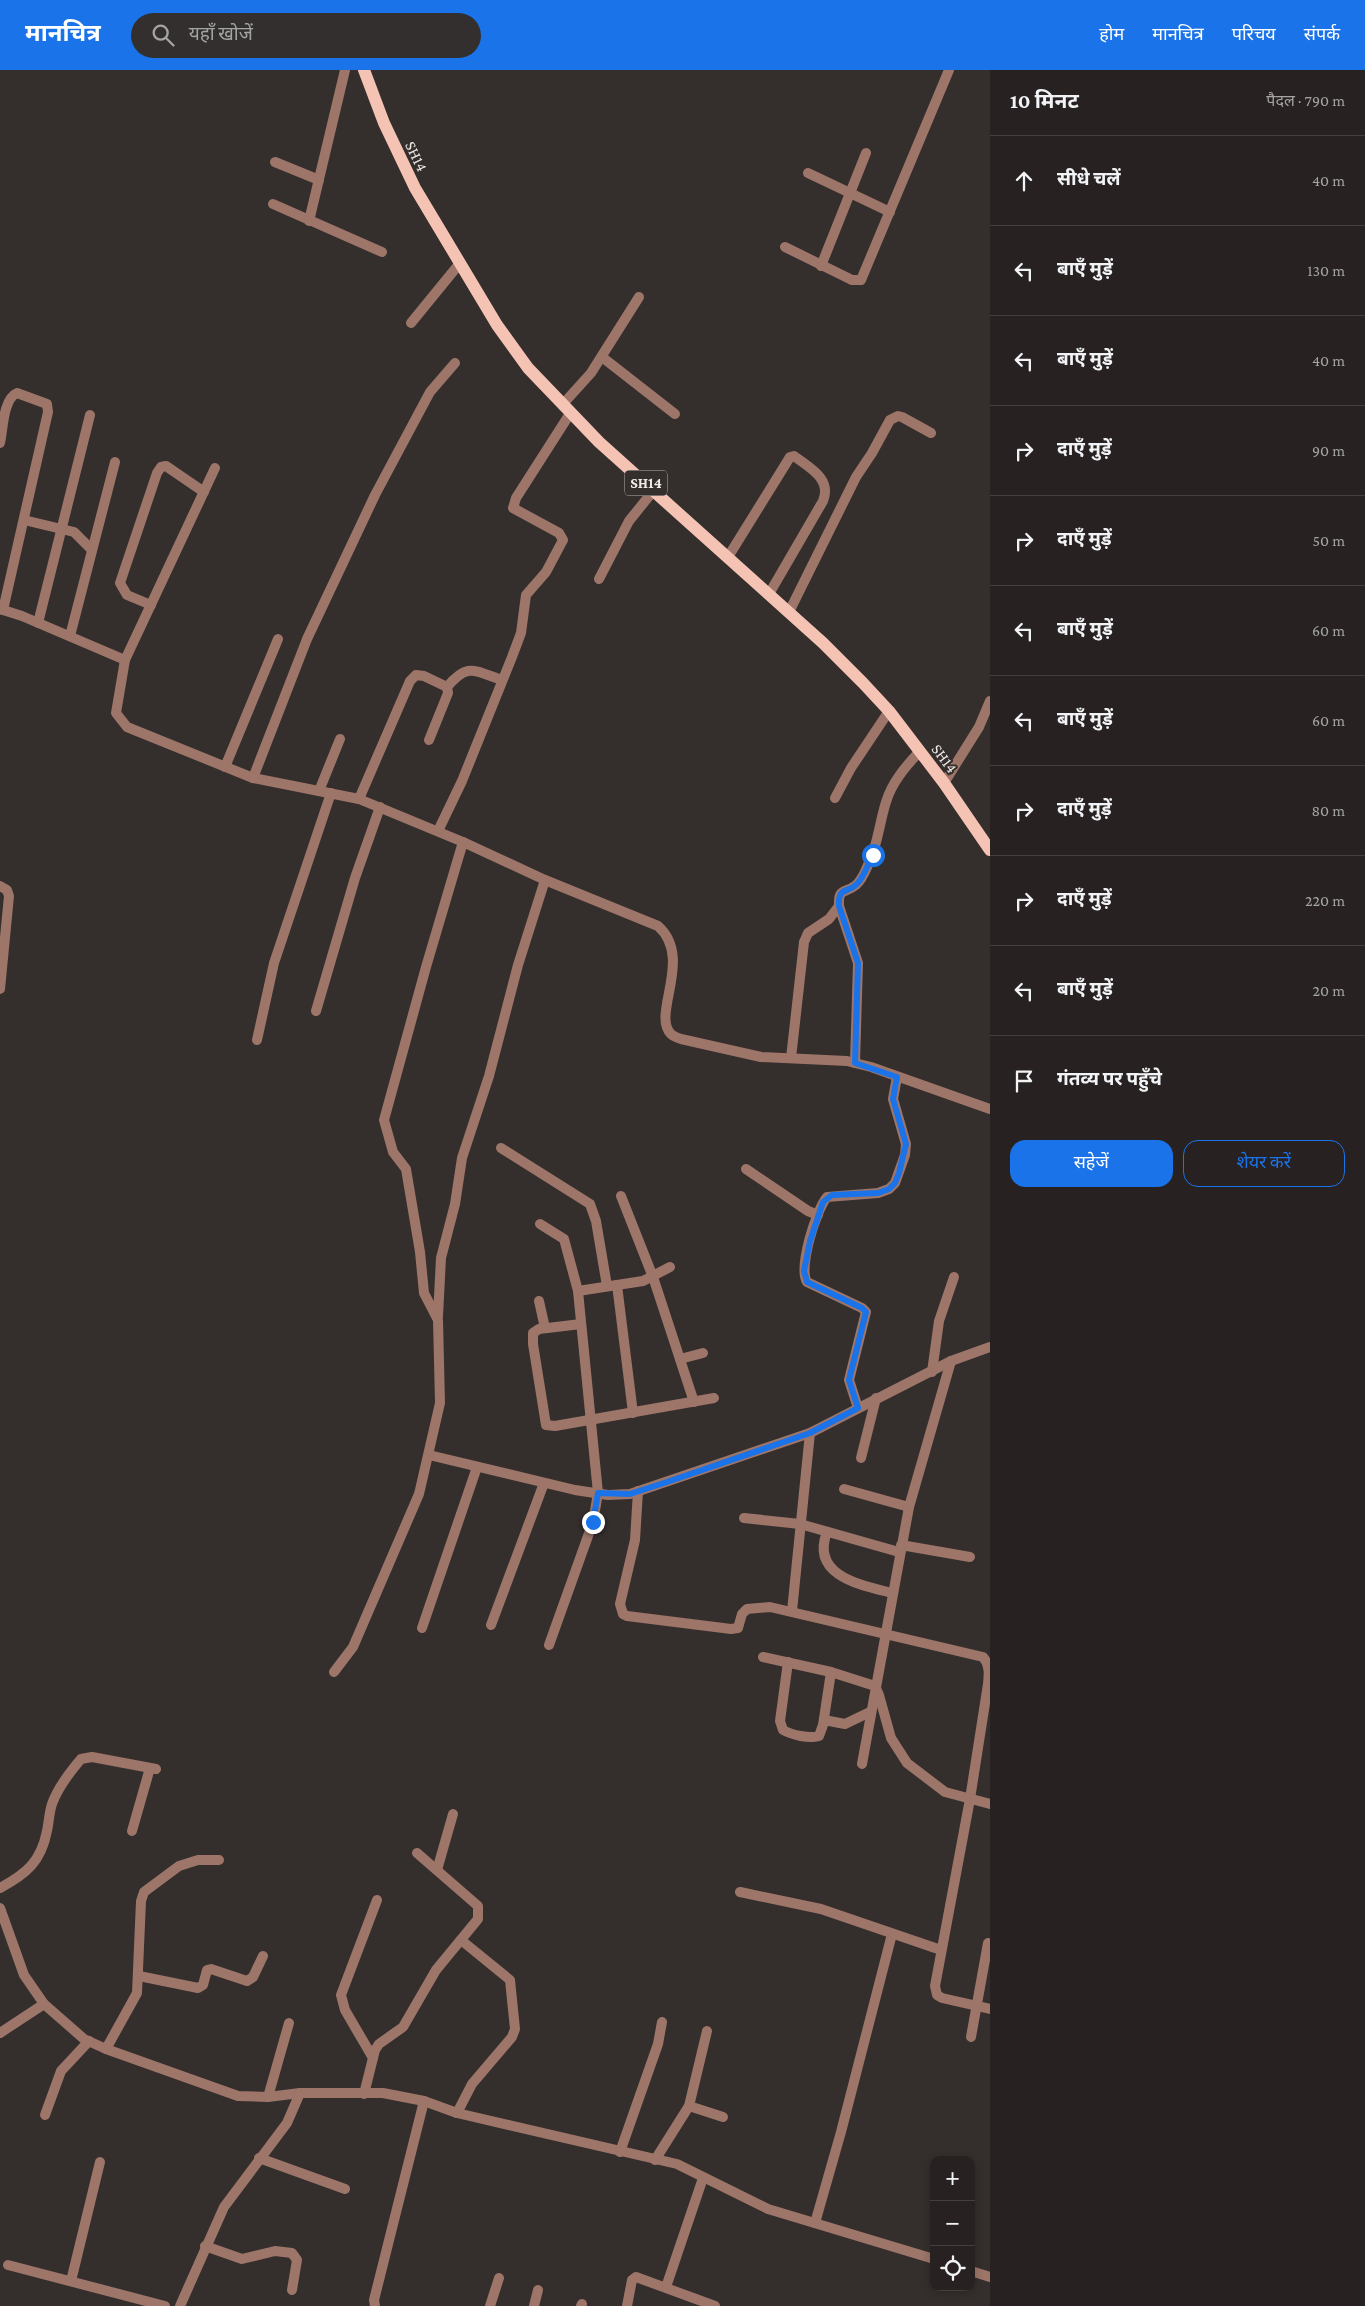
<!DOCTYPE html>
<html lang="hi">
<head>
<meta charset="utf-8">
<style>
	body { margin:0; font-family:"Crimson Pro","Noto Sans Devanagari",serif; background:#332f2e; color:#f1f3f6 }
	.controls { position:absolute; right:15px; bottom:15px; display:grid; overflow:hidden; border-radius:10px; box-shadow:0 2px 8px #0003 }
	.controls button { width:45px; height:45px; display:grid; place-items:center; padding:0; border:0; border-bottom:1px solid #433f3f; background:#272221; color:#f1f3f6; font:25px sans-serif }
	.stop { position:absolute; width:15px; height:15px; margin:-11px; border:4px solid #1a73e8; border-radius:50%; background:#fff }
	.stop.end { background:#1a73e8; border-color:#fff; box-shadow:0 1px 5px #0008 }
	.list { margin:0; padding:0; list-style:none }
	h2 { display:flex; justify-content:space-between; align-items:center; height:65px; margin:0; padding:0 20px; font-size:21px }
	h2 small { font-size:16px; font-weight:400; color:#a4a4a5 }
	.list li { display:grid; grid-template-columns:32px 1fr auto; gap:15px; align-items:center; box-sizing:border-box; height:90px; padding:0 20px; border-top:1px solid #433f3f }
	.list b { display:block; font-size:19px; white-space:nowrap }
	.list em { font-size:16px; font-style:normal; color:#a4a4a5 }
	.actions { display:flex; gap:10px; padding:15px 20px }
	.actions a { flex:1; padding:11px 0; border:1px solid #1a73e8; border-radius:15px; text-align:center; font-size:18px; color:#1a73e8 }
	.actions .main { background:#1a73e8; color:#fff }
	.icon { flex:none; width:28px; height:28px; fill:none; stroke:currentColor; stroke-width:2; stroke-linecap:round; stroke-linejoin:round }
	.map { position:relative; flex:none; width:990px; height:2236px; overflow:hidden }
	header { display:flex; align-items:center; gap:30px; box-sizing:border-box; height:70px; padding:0 25px; background:#1a73e8; color:#fff }
	header strong { font-size:24px }
	nav { display:flex; gap:28px; margin-inline-start:auto; font-size:18px }
	.search { width:350px; height:45px; background:#332f2e; display:flex; align-items:center; gap:12px; box-sizing:border-box; padding:0 18px; border-radius:28px; color:#a4a4a5; font-size:19px }
	main { display:flex }
	aside { flex:1; background:#272221 }
	.map>svg:first-child { display:block }
</style>
</head>
<body>
<header>
<strong>मानचित्र</strong>
<div class="search"><svg class="icon" aria-label="search" viewBox="0 0 24 24"><circle cx="10" cy="10" r="6"/><path d="M15 15l6 6"/></svg>यहाँ खोजें</div>
<nav><a>होम</a><a>मानचित्र</a><a>परिचय</a><a>संपर्क</a></nav>
</header>
<main>
<div class="map">
<svg width="990" height="2236" viewBox="0 0 990 2236">
	<rect width="100%" height="100%" fill="#342e2c"/>
	<g fill="none" stroke-linecap="round" stroke-linejoin="round">
		<!-- minor -->
		<g stroke="#9d7569" stroke-width="10">
			<path d="M275,92l44,18"/>
			<path d="M808,103l82,39"/>
			<path d="M273,134l109,48"/>
			<path d="M309,151l36,-151"/>
			<path d="M785,177l67,33h9l88,-210"/>
			<path d="M821,196l45,-113"/>
			<path d="M411,253l49,-60"/>
			<path d="M602,287l73,57"/>
			<path d="M563,334l28,-31 48,-76"/>
			<path d="M0,373c3,-13 3,-44 17,-50l30,11 1,8 -45,198"/>
			<path d="M24,450l50,12 18,18"/>
			<path d="M728,487l62,-100 4,-1c16,12 38,23 29,45l-54,93"/>
			<path d="M599,509l30,-58 25,-31"/>
			<path d="M151,535l-24,-10 -7,-12 37,-110 4,-6 5,-1 38,26"/>
			<path d="M0,539l22,7 103,44 -9,53 11,14 126,51 106,21 104,43 82,38 113,46c36,32 -7,89 13,108 2,2 7,4 10,5l80,18 86,4 24,6 119,42"/>
			<path d="M789,542l67,-135 16,-24 18,-33 8,-4 4,1 29,16"/>
			<path d="M38,553l52,-208"/>
			<path d="M70,566l45,-174"/>
			<path d="M125,590l90,-192"/>
			<path d="M447,617c21,-25 27,-16 55,-7"/>
			<path d="M225,697l53,-128"/>
			<path d="M253,708l54,-139 68,-144 55,-103 25,-29"/>
			<path d="M944,713l35,-56 11,-26"/>
			<path d="M319,721l21,-52"/>
			<path d="M835,728l16,-30 38,-57"/>
			<path d="M359,729l51,-118 6,-6 8,1 23,11 1,6 -19,47"/>
			<path d="M438,761l24,-50 50,-124 9,-24 5,-38 20,-23 17,-32 -4,-7 -46,-25 3,-10 55,-86"/>
			<path d="M0,816l7,4 2,6 -9,93"/>
			<path d="M316,941l39,-133 25,-71"/>
			<path d="M257,970l17,-77 57,-170"/>
			<path d="M791,988l13,-116 4,-9 21,-14 10,-13"/>
			<path d="M855,993l3,-100 -19,-57c-1,-19 6,-12 17,-21 6,-5 9,-13 12,-20 10,-20 11,-41 18,-63 6,-20 20,-36 34,-51"/>
			<path d="M501,1078l89,56 6,17 11,65"/>
			<path d="M746,1099l62,42 10,4"/>
			<path d="M621,1126l32,81 41,125"/>
			<path d="M540,1154l24,15 14,52 20,202 -5,29 -44,123"/>
			<path d="M617,1215l16,128"/>
			<path d="M578,1221l65,-10 27,-14"/>
			<path d="M539,1231l6,27"/>
			<path d="M438,1246l3,-58 14,-54 7,-46 27,-82 29,-111 27,-85"/>
			<path d="M581,1254l-42,5 -6,4v11l13,81 9,1 159,-28"/>
			<path d="M680,1289l23,-6"/>
			<path d="M932,1302l7,-51 15,-44"/>
			<path d="M858,1338l-9,-28 17,-68 -4,-4 -55,-26c-9,-14 9,-72 20,-85l51,-4 11,-4 6,-6 10,-28 1,-11 -13,-45 4,-22"/>
			<path d="M429,1385l146,35 33,5 22,-1 180,-61 141,-72 39,-14"/>
			<path d="M861,1388l15,-60"/>
			<path d="M844,1419l65,18"/>
			<path d="M638,1421l-3,49 -15,64 3,10 4,2 104,13 7,-1 4,-14 5,-5 23,-2 213,50c7,8 6,17 5,27l-18,115 -35,187 2,9 5,3 48,11"/>
			<path d="M744,1448l56,6 99,28"/>
			<path d="M827,1462c-17,44 34,53 65,61"/>
			<path d="M901,1475l69,12"/>
			<path d="M792,1541l18,-178"/>
			<path d="M491,1555l53,-142"/>
			<path d="M422,1558l55,-161"/>
			<path d="M763,1587l68,15 44,14 4,9 12,43 16,25 38,29 45,12"/>
			<path d="M788,1592l-8,59 3,9c9,5 26,9 36,6l4,-11 8,-53"/>
			<path d="M334,1602l19,-25 66,-153 21,-91 -2,-83 -14,-27 -4,-41 -14,-83 -13,-17 -9,-32 42,-153 37,-125"/>
			<path d="M824,1650l21,4 25,-12"/>
			<path d="M862,1694l47,-257 42,-146"/>
			<path d="M132,1761l18,-63"/>
			<path d="M437,1800l16,-56"/>
			<path d="M0,1818c26,-14 41,-26 47,-57 2,-9 2,-18 5,-27 6,-17 17,-31 29,-45l11,-2 64,12"/>
			<path d="M740,1822l81,17 120,41"/>
			<path d="M0,1838l24,67 20,29 40,35 22,10 132,47 30,1 32,-4h83l41,8 33,12 220,51 91,45 166,50"/>
			<path d="M139,1906l59,12 5,-3 4,-15 4,-1 36,12 6,-4 10,-21"/>
			<path d="M0,1963l44,-29"/>
			<path d="M971,1967l17,-94"/>
			<path d="M106,1979l31,-56 4,-92 3,-9 35,-26 19,-6h21"/>
			<path d="M373,1988l-28,-48 -4,-15 36,-95"/>
			<path d="M364,2024l11,-44 4,-6 24,-17 33,-57 42,-51v-13l-61,-53"/>
			<path d="M268,2027l21,-74"/>
			<path d="M689,2036l34,11"/>
			<path d="M457,2043l15,-29 40,-47 3,-8 -5,-49 -49,-40"/>
			<path d="M45,2045l16,-44 28,-30"/>
			<path d="M620,2082l38,-108 4,-22"/>
			<path d="M259,2088l86,31"/>
			<path d="M655,2090l34,-54 18,-75"/>
			<path d="M815,2153l26,-91 51,-198"/>
			<path d="M205,2176l37,13 33,-8 17,2 5,7 -5,30"/>
			<path d="M8,2195l157,41"/>
			<path d="M971,2201l19,6"/>
			<path d="M71,2211l29,-119"/>
			<path d="M666,2217l37,-109"/>
			<path d="M180,2236l44,-99 63,-84 13,-30"/>
			<path d="M375,2236l-1,-6 50,-199"/>
			<path d="M490,2236l9,-28"/>
			<path d="M534,2236l4,-16"/>
			<path d="M581,2236l1,-2"/>
			<path d="M627,2236l5,-26 4,-3 79,29"/>
		</g>
		<!-- major -->
		<path stroke="#f5c3b4" stroke-width="12" d="M364,0l20,53 31,65 82,137 31,43 71,74 224,201 40,40 26,28 55,72 46,67"/>
	</g>
	<g fill="none" stroke-linecap="round" stroke-linejoin="round">
		<!-- route -->
		<path stroke="#1a73e8" stroke-width="6" d="M593,1452l5,-29 32,1 37,-12 143,-49 48,-25 -9,-28 17,-68 -4,-4 -55,-26 -3,-11 6,-30 13,-39 9,-7 46,-2 11,-4 6,-6 4,-10 7,-29 -13,-45 4,-22 -42,-14 3,-100 -19,-57c-1,-20 8,-12 18,-22 7,-7 11,-20 16,-29"/>
	</g>
	<g text-anchor="middle" stroke-width="4" stroke-linejoin="round" paint-order="stroke">
		<!-- shield labels -->
		<rect fill="#342e2c" stroke="#b6b2b0" stroke-width="1" x="625" y="400.5" width="42" height="25" rx="4"/>
		<g font-size="15" font-weight="bold" fill="#eeeae8">
			<text x="646" y="418">SH14</text>
		</g>
		<!-- street labels -->
		<g font-size="16" fill="#eeeae8" stroke="#342e2c">
			<text transform="translate(417 86) rotate(64)" y="6">SH14</text>
			<text transform="translate(945 688) rotate(53)" y="6">SH14</text>
		</g>
	</g>
</svg>
<div class="controls">
<button>+</button>
<button>−</button>
<button><svg class="icon" aria-label="locate" viewBox="0 0 24 24"><circle cx="12" cy="12" r="6"/><path d="M12 2v4M12 18v4M2 12h4M18 12h4"/></svg></button>
</div>
<div class="stop" style="left:873px;top:785px"></div>
<div class="stop end" style="left:593px;top:1452px"></div>
</div>
<aside>
<h2>10 मिनट<small>पैदल · 790 m</small></h2>
<ul class="list">
<li><svg class="icon" aria-label="ahead" viewBox="0 0 24 24"><path d="M12 20V5M6 11l6-6 6 6"/></svg><div><b>सीधे चलें</b></div><em>40 m</em></li>
<li><svg class="icon" aria-label="left" viewBox="0 0 24 24"><path d="M17 20v-9H6M10 6l-5 5 5 5"/></svg><div><b>बाएँ मुड़ें</b></div><em>130 m</em></li>
<li><svg class="icon" aria-label="left" viewBox="0 0 24 24"><path d="M17 20v-9H6M10 6l-5 5 5 5"/></svg><div><b>बाएँ मुड़ें</b></div><em>40 m</em></li>
<li><svg class="icon" aria-label="right" viewBox="0 0 24 24"><path d="M7 20v-9h11M14 6l5 5-5 5"/></svg><div><b>दाएँ मुड़ें</b></div><em>90 m</em></li>
<li><svg class="icon" aria-label="right" viewBox="0 0 24 24"><path d="M7 20v-9h11M14 6l5 5-5 5"/></svg><div><b>दाएँ मुड़ें</b></div><em>50 m</em></li>
<li><svg class="icon" aria-label="left" viewBox="0 0 24 24"><path d="M17 20v-9H6M10 6l-5 5 5 5"/></svg><div><b>बाएँ मुड़ें</b></div><em>60 m</em></li>
<li><svg class="icon" aria-label="left" viewBox="0 0 24 24"><path d="M17 20v-9H6M10 6l-5 5 5 5"/></svg><div><b>बाएँ मुड़ें</b></div><em>60 m</em></li>
<li><svg class="icon" aria-label="right" viewBox="0 0 24 24"><path d="M7 20v-9h11M14 6l5 5-5 5"/></svg><div><b>दाएँ मुड़ें</b></div><em>80 m</em></li>
<li><svg class="icon" aria-label="right" viewBox="0 0 24 24"><path d="M7 20v-9h11M14 6l5 5-5 5"/></svg><div><b>दाएँ मुड़ें</b></div><em>220 m</em></li>
<li><svg class="icon" aria-label="left" viewBox="0 0 24 24"><path d="M17 20v-9H6M10 6l-5 5 5 5"/></svg><div><b>बाएँ मुड़ें</b></div><em>20 m</em></li>
<li><svg class="icon" aria-label="arrive" viewBox="0 0 24 24"><path d="M6 21V4h12l-3 4 3 4H6"/></svg><div><b>गंतव्य पर पहुँचे</b></div></li>
</ul>
<div class="actions"><a class="main">सहेजें</a><a>शेयर करें</a></div>
</aside>
</main>
</body>
</html>
